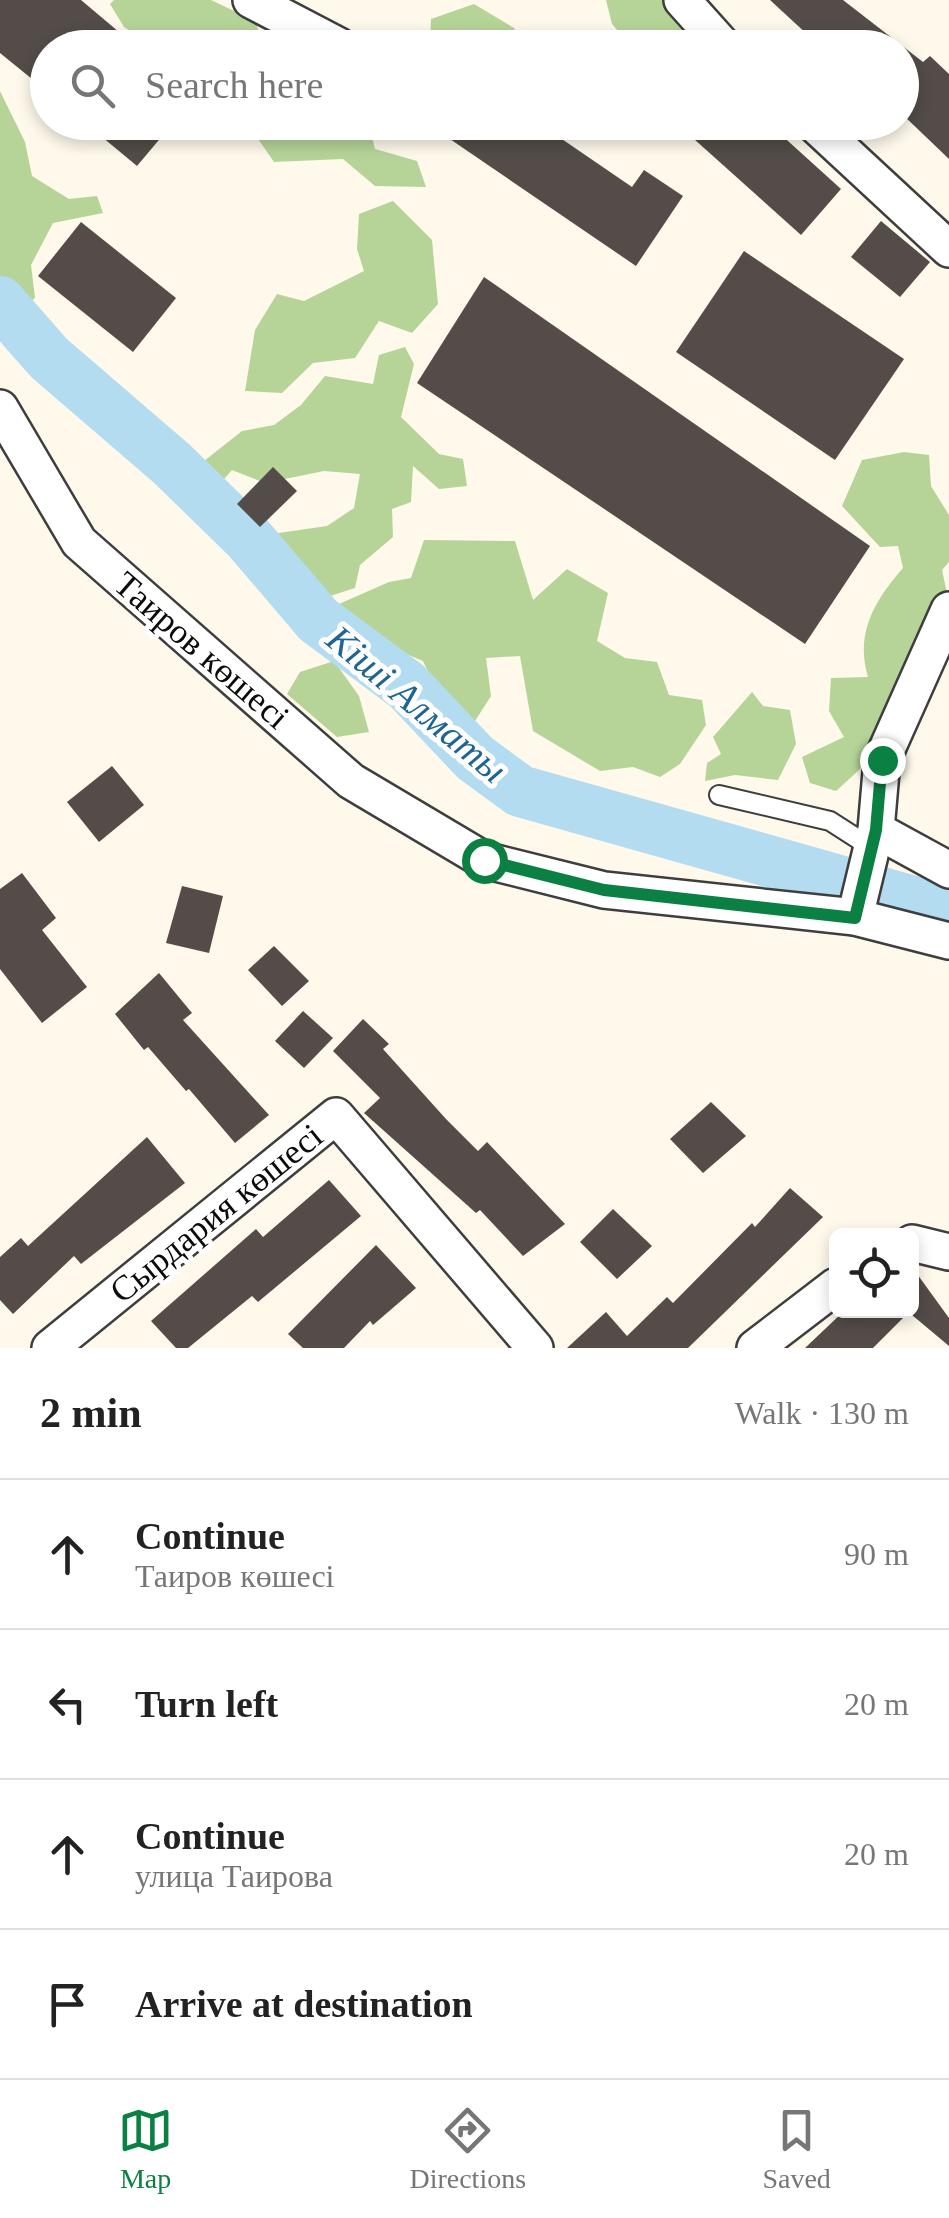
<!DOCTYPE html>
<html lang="en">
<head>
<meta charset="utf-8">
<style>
	body { margin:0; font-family:Georgia,serif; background:#f6f6f6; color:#222 }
	.controls { position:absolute; right:30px; bottom:30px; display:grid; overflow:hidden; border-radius:15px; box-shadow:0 5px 15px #0003 }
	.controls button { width:90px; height:90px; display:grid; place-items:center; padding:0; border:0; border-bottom:2px solid #e0e0e0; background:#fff; color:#222; font:50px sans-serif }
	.stop { position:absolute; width:30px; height:30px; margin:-22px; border:8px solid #0b8043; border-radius:50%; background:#fff }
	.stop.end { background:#0b8043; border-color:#fff; box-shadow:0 2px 10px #0008 }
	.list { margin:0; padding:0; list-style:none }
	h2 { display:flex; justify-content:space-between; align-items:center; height:130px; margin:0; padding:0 40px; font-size:42px }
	h2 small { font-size:32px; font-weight:400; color:#767676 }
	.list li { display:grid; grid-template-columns:65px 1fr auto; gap:30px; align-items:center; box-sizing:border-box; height:150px; padding:0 40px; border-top:2px solid #e0e0e0 }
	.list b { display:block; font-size:38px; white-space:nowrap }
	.list p { margin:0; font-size:32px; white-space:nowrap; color:#767676 }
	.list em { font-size:32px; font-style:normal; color:#767676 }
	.icon { flex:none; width:55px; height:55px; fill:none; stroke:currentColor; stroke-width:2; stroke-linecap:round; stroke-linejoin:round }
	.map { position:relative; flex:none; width:949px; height:1348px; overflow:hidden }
	.search { position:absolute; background:#fff; box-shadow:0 5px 15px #0003; left:30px; right:30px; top:30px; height:110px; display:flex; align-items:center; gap:25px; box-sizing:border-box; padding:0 35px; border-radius:55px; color:#767676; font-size:38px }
	.sheet { height:730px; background:#fff }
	nav { display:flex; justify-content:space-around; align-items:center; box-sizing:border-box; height:140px; border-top:2px solid #e0e0e0; background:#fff; font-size:28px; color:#767676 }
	nav a { display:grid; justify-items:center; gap:5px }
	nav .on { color:#0b8043 }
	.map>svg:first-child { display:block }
</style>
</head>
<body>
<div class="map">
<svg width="949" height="1348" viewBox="0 0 949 1348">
	<rect width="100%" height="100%" fill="#fef9eb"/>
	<!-- forest -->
	<g fill="#b6d498">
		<path d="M114,0h97l44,21 10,26h-83l-6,-13 -24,10 -28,-17 -14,-23z"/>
		<path d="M606,0h58l39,47h-71l-20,-23z"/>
		<path d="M474,4l40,24 9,19 -93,-2 1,-26z"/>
		<path d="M0,91l25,51 7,34 37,23 28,-3 6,17 -50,10 -22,42 4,33 -12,9 -23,-20z"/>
		<path d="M258,123h102l12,14 3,12 42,12 9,26 -51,-1 -32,-27 -69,3 -22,-32z"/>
		<path d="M393,201l39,39 6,64 -26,29 -33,-12 -24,37 -42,5 -31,30 -37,-2 10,-61 22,-36 27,7 60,-30 -7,-22 2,-35z"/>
		<path d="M405,347l9,17 -13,53 38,37 24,5 4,27 -28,3 -26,-23 -2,36 -19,7 1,28 -33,28 -5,23 -28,9 -41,-34 -21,-28 62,-9 27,-18 6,-34 -36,-3 -59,12 -33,-13 -14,16 -19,-21 43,-34 32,-6 27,-20 24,-29 48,8 6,-29z"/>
		<path d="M904,452l25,3 2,31 18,29v47l-7,8 7,32 -29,89 -61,79 -23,21 -26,-8 -8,-26 42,-20 -15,-26 2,-33 37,-1c-13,-43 6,-76 35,-109l-5,-22 -18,1 -38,-41 20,-46z"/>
		<path d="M424,540l91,1 18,59 34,-31 41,24 -11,48 28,17 32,4 12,33 33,5 4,25 -26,39 -20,13 -27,-10 -33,4 -67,-40 -13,-75 -34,2 5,38 -18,28 -28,-15 -22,-48 -60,-25 -24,-32 50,-22 22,-4z"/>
		<path d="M334,661l25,35 10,36 -32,5 -50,-43 13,-22z"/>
		<path d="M752,692l11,14 27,4 6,34 -18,36 -43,-5 -30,6 2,-18 14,-9 -8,-17z"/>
	</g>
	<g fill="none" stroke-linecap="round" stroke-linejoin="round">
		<!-- river -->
		<path stroke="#b4dcf1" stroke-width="52" d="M0,302l49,56 122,105 77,75 70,82 89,66 68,72 45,33 429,121"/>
	</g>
	<!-- building -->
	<g fill="#534c48">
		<path d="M0,0h81l57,48h-90v44l-48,-39z"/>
		<path d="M770,0h73l80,62 7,-6 19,18v85l-47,-45v-66h-80z"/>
		<path d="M84,122h90l-37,44z"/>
		<path d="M425,122h112l95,65 12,-17 39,26 -47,70z"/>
		<path d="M675,122h92l74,67 -40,46z"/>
		<path d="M881,221l49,41 -30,35 -49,-40z"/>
		<path d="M81,222l95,76 -43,54 -95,-76z"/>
		<path d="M744,251l160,108 -69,101 -159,-108z"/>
		<path d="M484,277l386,269 -65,98 -388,-261z"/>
		<path d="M273,467l24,24 -37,36 -23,-23z"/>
		<path d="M112,766l32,39 -45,37 -32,-40z"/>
		<path d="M22,873l34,45 -14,12 45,57 -45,36 -42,-54v-80z"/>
		<path d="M182,886l41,10 -14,57 -43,-10z"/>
		<path d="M274,946l35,35 -27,25 -34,-36z"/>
		<path d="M159,973l33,40 -9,7 86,95 -34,28 -46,-54 -3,2 -38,-44 -4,3 -29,-36z"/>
		<path d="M303,1011l30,27 -29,30 -29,-27z"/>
		<path d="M363,1019l26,25 -6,5 63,70 32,32 9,-9 78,82 -42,32 -43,-46 -4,3 -112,-100 16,-15 -47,-47z"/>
		<path d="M711,1102l35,34 -43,37 -33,-34z"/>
		<path d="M147,1137l38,46 -104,81 -7,-8 -61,58 -13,-14v-43l21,-19 7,8z"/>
		<path d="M329,1180l32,36 -103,86 -6,-6 -64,52h-12l-25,-27 105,-92 7,8z"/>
		<path d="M790,1188l33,29 -135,131h-121l39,-36 21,24 40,-39 6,6 79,-80 3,4z"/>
		<path d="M613,1209l39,37 -35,33 -37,-37z"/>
		<path d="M376,1245l40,43 -43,37 -3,-4 -26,27h-41l-15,-14z"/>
		<path d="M912,1267l37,51v28l-37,-31z"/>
		<path d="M845,1310h66l-38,38h-68z"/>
	</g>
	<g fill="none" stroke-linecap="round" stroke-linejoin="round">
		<defs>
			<path id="lane" d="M719,795l111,26 42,27"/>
			<g id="street">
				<path d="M251,0l88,46"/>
				<path d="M682,0l43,48"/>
				<path d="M812,122l137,127"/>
				<path d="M0,408l79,134 272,239 133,79 120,30 251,27 94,24"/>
				<path d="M876,830l73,40"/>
				<path d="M855,917l21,-87 6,-70 67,-150"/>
				<path d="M912,1243l37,9"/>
				<path d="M50,1348l286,-232 199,232"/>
				<path d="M755,1348l81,-62"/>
			</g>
		</defs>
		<!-- lane casing -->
		<use href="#lane" stroke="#3e3e3e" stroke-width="22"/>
		<!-- street casing -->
		<use href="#street" stroke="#3e3e3e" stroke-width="40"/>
		<!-- lane -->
		<use href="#lane" stroke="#fff" stroke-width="18"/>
		<!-- street -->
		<use href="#street" stroke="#fff" stroke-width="35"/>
	</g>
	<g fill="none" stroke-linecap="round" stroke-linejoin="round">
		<!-- route -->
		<path stroke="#0b8043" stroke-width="12" d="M484,860l120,30 251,28 21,-88 6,-70"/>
	</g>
	<g text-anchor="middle" stroke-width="10" stroke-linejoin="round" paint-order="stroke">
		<!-- street labels -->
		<g font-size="35" fill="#0b0b0b" stroke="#fff">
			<text transform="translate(202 650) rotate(41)" y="12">Таиров көшесі</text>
			<text transform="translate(216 1213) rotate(-39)" y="12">Сырдария көшесі</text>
		</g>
		<!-- water labels -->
		<g font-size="38" font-style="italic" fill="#1f6593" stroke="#fff">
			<text transform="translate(417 704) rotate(40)" y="13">Кіші Алматы</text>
		</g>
	</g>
</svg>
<div class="controls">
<button><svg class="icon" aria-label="locate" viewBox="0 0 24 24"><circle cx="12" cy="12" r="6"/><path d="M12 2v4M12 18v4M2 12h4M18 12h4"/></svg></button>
</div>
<div class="stop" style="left:484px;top:860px"></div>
<div class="stop end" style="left:882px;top:760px"></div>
<div class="search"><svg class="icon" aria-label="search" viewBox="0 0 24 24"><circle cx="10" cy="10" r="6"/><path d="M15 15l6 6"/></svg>Search here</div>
</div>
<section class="sheet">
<h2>2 min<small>Walk · 130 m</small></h2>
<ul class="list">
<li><svg class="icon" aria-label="ahead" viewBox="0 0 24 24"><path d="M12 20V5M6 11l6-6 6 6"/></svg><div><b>Continue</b><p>Таиров көшесі</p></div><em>90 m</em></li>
<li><svg class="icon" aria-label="left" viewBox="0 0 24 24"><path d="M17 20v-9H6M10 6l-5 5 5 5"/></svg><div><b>Turn left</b></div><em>20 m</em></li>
<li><svg class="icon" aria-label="ahead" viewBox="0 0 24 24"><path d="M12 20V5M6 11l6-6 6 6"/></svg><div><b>Continue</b><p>улица Таирова</p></div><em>20 m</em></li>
<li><svg class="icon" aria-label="arrive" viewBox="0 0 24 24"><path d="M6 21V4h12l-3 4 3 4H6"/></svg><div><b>Arrive at destination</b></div></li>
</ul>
</section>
<nav>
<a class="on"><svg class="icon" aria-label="map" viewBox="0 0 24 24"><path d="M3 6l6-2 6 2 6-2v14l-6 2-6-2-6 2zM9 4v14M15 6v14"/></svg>Map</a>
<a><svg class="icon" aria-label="directions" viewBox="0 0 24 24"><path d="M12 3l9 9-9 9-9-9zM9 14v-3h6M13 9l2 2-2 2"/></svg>Directions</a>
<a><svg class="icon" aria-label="saved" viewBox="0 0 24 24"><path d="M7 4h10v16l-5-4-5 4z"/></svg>Saved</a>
</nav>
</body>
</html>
